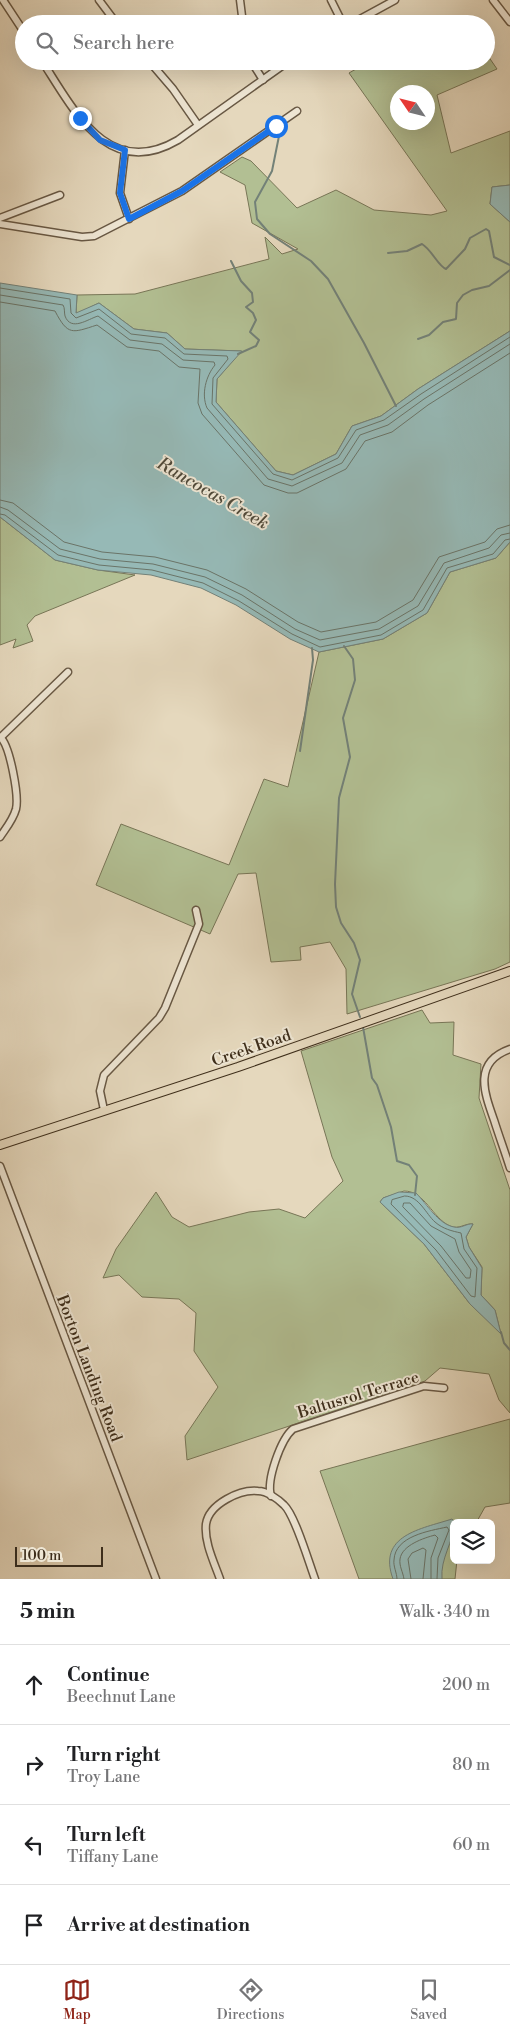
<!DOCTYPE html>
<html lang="en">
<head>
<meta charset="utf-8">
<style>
	body { margin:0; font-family:"Libre Bodoni",serif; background:#f6f6f6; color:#202124 }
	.controls { position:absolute; right:15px; bottom:15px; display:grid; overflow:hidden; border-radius:8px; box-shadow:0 5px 20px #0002 }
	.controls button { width:45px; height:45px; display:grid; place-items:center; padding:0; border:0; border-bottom:1px solid #e0e0e0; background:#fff; color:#202124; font:25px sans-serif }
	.compass { position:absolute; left:390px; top:85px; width:45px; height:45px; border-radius:50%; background:#fff; box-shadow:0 5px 20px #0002; rotate:305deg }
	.scale { position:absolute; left:15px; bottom:12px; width:88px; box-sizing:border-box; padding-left:5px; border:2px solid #3e2e1b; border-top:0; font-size:14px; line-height:18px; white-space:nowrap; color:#3e2e1b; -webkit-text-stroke:4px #eee6d4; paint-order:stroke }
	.stop { position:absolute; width:15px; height:15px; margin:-11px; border:4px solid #1a73e8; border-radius:50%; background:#fff }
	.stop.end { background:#1a73e8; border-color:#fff; box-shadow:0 1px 5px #0008 }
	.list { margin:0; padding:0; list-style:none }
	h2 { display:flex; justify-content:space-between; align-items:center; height:65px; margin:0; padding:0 20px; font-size:21px }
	h2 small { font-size:16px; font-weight:400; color:#757577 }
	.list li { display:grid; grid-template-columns:32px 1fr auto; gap:15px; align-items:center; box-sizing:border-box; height:80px; padding:0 20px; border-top:1px solid #e0e0e0 }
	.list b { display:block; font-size:19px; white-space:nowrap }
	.list p { margin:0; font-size:16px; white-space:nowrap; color:#757577 }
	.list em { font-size:16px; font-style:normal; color:#757577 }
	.icon { flex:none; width:28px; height:28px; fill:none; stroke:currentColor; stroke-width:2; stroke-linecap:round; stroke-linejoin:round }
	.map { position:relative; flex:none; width:510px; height:1579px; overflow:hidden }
	.search { position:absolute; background:#fff; box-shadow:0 5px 20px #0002; left:15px; right:15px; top:15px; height:55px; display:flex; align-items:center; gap:12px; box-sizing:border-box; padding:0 18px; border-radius:28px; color:#757577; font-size:19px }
	.sheet { height:385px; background:#fff }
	nav { display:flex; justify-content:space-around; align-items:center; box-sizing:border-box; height:70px; border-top:1px solid #e0e0e0; background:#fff; font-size:14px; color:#757577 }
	nav a { display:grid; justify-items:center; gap:2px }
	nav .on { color:#8f2418 }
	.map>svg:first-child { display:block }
</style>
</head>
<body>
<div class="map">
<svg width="510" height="1579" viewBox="0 0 510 1579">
	<rect width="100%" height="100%" fill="#e5d8bd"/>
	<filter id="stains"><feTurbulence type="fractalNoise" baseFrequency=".004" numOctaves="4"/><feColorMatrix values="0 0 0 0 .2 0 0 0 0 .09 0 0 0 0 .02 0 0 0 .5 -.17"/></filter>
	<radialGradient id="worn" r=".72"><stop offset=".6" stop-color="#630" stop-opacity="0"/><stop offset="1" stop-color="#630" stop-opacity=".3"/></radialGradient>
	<!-- green -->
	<g fill="#b2bf93" stroke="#787657" fill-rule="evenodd">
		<path d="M486,53l11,16 -60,26 14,58 59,-22v54l-18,2 -2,17 20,18v109l-92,58 -37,27 -29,10 -16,28 -43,21 -17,-4 -60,-69 1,-23 24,-28 -56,-2 -18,-16 -33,-4 -35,-26 -23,11 1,-19 58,-1 134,-35 -4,-22 17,17 16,-5 -46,-26 -7,-38 -25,-13 22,-15 9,4 46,47 39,-18 38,20 57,5 16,-4 -98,-138 21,-12h116zM398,92h30v30h-30z"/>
		<path d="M0,517l55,43 43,10 37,5 -100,41 -8,9 6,16 -20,7 3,-9 -16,6z"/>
		<path d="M510,542v420l-15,7 -148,45 -1,-45 -16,-27 -30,5 1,13 -30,2 -15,-89 -18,1 -28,60 -114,-49 25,-61 108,41 35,-86 24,8 31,-135 64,-13 44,-26 23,-41 46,-14z"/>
		<path d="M422,1010l8,13 24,-1 -1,33 28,9 -2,34 31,92v223l-11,-13 -10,-26 -49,-6 -15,13 -238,79 -2,-24 33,-49 -24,-36 2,-38 -17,-14 -37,-2 -23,-22 -16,3 13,-29 40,-57 16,25 17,10 60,-15 30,-3 26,9 38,-37 -11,-24 -31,-106zM404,1191c21,0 28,27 46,35 9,4 15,-3 23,-2l-7,13 3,10 13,20 -1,28 14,15 6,24 -6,-7 -25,-23 -46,-60 -44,-42 3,-4z"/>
		<path d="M510,1419v84l-25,4 -9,16h-22v37h3l-2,19h-96l-39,-108z"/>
	</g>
	<!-- water -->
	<g fill="#96b9b6" stroke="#738178">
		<path d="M510,185v37l-20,-18 2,-17z"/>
		<path d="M0,283l77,12 -1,18 23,-10 35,26 33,4 18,16 57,2 -25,28 -1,23 60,69 17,4 43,-21 16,-28 29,-10 37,-27 92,-58v211l-14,16 -46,14 -23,41 -44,26 -64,13 -29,-13 -54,-34 -35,-17 -50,-13 -53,-5 -43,-10 -55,-43z"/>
		<path d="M399,1192l17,1c11,11 22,31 38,34 7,2 13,-4 19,-3l-7,13 3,10 13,21 -1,27 14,15 6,24 -31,-30 -46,-60 -44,-42 3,-4z"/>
		<path d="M452,1519l4,4h-2c0,19 -14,35 -12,56h-49c-16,-44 28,-50 59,-60z"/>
	</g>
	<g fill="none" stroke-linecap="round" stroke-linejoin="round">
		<!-- shore -->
		<g stroke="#6a7468" stroke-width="1">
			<path d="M0,288l70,11 1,14 5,5 23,-9 32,25 34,4 19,16 43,2 1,3 -15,19 -1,26 61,70 19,6 46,-22 18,-28 28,-10 37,-26 89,-57"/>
			<path d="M0,295l63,10c2,3 1,7 2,11 6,16 23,3 33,0l32,24 32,4 21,16 31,2 1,3c-9,11 -14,29 -8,43l61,71 24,7 50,-23 18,-28 28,-10 36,-26 86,-55"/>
			<path d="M0,302l55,9c13,25 17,22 42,14l30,22 32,4 20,16 21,2 -2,34 4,11 62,71 24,8h9l49,-24 19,-28 27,-9 36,-27 82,-52"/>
			<path d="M0,500l13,3 51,39 38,10 53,5 52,13 39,19 52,33 23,10 55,-10 37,-22 26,-43 46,-15 12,-13 13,-4"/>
			<path d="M0,507l8,3 52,39 40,10 53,5 52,13 37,18 53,34 25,11 59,-11 39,-23 26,-43 45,-15 12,-13 9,-2"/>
			<path d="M0,514l5,1 53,40 41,10 53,5 51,13 36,18 53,33 28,13 61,-12 42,-25 24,-42 46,-14 12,-14 5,-1"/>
			<path d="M405,1196c14,0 21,18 30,26 8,7 17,9 26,11l3,16 13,19 -2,29 -4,-1 -35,-46 -45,-46 1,-4z"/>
			<path d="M404,1203h6l21,23 24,13 4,13 12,18 -1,8h-4l-25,-32 -38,-39z"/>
			<path d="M397,1579c0,-6 -4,-13 -3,-19 1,-24 35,-29 53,-33l2,3 -11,28 -1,21"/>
			<path d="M404,1579c-1,-7 -5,-13 -4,-20 2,-14 24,-21 35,-24l3,3 -7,20v21"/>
			<path d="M411,1579l-3,-20 4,-6 11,-5 3,2 -3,29"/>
		</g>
		<!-- stream -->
		<g stroke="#738178" stroke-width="2">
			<path d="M279,136l-7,35 -17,31 2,17 13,15 41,27 17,18 36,64 32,63"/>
			<path d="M388,253l19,-2 15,-7c10,6 16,22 24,25l19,-20 5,-11 16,-9 3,2 5,26 16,8"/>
			<path d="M231,261l10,20 11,12 1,9 -7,5 7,6 3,7 -6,12 9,8 -3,6 -18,8"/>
			<path d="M418,339l11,-4 14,-13 13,-3 1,-16 6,-8 9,-5 17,-4 21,-16"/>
			<path d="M344,646l9,13 2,21 -12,38 7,39 -11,41 -4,86 1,23 5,16 13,20 6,17 -8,34 8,23"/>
			<path d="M300,751l13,-91 -1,-12"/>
			<path d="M363,1027l9,51 5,7 14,42 6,34 12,4 8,11 -2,19"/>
			<path d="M501,1332l3,11 6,7"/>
		</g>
		<defs>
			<g id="minor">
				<path d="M3,0l21,32"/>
				<path d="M99,0l18,24"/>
				<path d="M240,0l3,24"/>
				<path d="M331,0l12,24"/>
				<path d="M493,0l17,22"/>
				<path d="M351,24l44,-24"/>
				<path d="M42,61c32,49 66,120 136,79l111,-79"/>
				<path d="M149,61l24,28 25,36"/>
				<path d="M251,61l12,19"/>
				<path d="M125,150l-5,43 9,26"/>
				<path d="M0,218l60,-23"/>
				<path d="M0,224l82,13 12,-1 88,-45 115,-80"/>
				<path d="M0,737c10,8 19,59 16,72 -3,11 -10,19 -16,28"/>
				<path d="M1,737l67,-65"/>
				<path d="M510,1049c-37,13 -26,43 -16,71 5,16 11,32 16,48"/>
				<path d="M104,1110l-4,-19 4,-16 55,-57 6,-10 34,-84 -3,-14"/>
				<path d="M0,1166l156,413"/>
				<path d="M271,1496c-5,-16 10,-57 22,-67l131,-43 20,2"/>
				<path d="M220,1579c-6,-17 -16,-37 -14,-55 3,-20 34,-35 52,-33 9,0 20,8 26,14 11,10 25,58 31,74"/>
			</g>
			<path id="major" d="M0,1145l238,-78 272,-96"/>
		</defs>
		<!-- minor casing -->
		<use href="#minor" stroke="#685844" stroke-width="9"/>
		<!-- major casing -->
		<use href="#major" stroke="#3e2e1b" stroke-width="10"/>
		<!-- minor -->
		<use href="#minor" stroke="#eee6d4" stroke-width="6"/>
		<!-- major -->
		<use href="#major" stroke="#e5d8bd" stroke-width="8"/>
	</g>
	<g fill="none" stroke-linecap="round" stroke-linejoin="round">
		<!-- route -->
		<path stroke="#1a73e8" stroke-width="6" d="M80,118l20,22 25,10 -5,43 9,26 53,-28 94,-65"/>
	</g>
	<g text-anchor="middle" stroke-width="4" stroke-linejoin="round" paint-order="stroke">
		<!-- street labels -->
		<g font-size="16" fill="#3e2e1b" stroke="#eee6d4">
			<text transform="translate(251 1047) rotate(-19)" y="6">Creek Road</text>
			<text transform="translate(90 1368) rotate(69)" y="6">Borton Landing Road</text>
			<text transform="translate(358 1394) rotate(-17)" y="6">Baltusrol Terrace</text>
		</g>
		<!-- water labels -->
		<g font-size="18" font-style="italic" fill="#504a3a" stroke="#eee6d4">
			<text transform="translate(213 493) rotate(30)" y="6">Rancocas Creek</text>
		</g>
	</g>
	<rect width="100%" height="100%" filter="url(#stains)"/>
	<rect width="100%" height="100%" fill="url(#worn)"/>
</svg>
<div class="controls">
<button><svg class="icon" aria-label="layers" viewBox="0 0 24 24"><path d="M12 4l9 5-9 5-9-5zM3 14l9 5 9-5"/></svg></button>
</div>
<svg class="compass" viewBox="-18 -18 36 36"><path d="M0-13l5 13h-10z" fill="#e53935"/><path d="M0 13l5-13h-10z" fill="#757577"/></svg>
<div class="scale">100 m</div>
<div class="stop" style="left:276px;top:126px"></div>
<div class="stop end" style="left:80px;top:118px"></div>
<div class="search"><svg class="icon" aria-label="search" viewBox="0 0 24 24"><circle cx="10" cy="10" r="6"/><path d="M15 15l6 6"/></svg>Search here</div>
</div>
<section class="sheet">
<h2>5 min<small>Walk · 340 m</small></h2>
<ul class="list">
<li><svg class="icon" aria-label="ahead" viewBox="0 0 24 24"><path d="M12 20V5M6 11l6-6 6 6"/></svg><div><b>Continue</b><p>Beechnut Lane</p></div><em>200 m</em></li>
<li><svg class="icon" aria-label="right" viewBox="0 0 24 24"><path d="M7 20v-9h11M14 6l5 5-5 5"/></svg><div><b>Turn right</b><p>Troy Lane</p></div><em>80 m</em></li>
<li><svg class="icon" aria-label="left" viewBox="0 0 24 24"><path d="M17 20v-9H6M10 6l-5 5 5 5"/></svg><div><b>Turn left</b><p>Tiffany Lane</p></div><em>60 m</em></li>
<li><svg class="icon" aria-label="arrive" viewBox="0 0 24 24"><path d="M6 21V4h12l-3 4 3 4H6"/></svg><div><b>Arrive at destination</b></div></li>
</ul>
</section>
<nav>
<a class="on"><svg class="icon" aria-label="map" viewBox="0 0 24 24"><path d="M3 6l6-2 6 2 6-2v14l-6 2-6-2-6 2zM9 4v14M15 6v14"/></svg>Map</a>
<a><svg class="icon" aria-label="directions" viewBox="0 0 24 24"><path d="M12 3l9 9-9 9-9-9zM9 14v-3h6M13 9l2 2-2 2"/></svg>Directions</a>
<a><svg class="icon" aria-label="saved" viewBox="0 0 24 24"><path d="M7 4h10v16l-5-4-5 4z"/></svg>Saved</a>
</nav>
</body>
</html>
